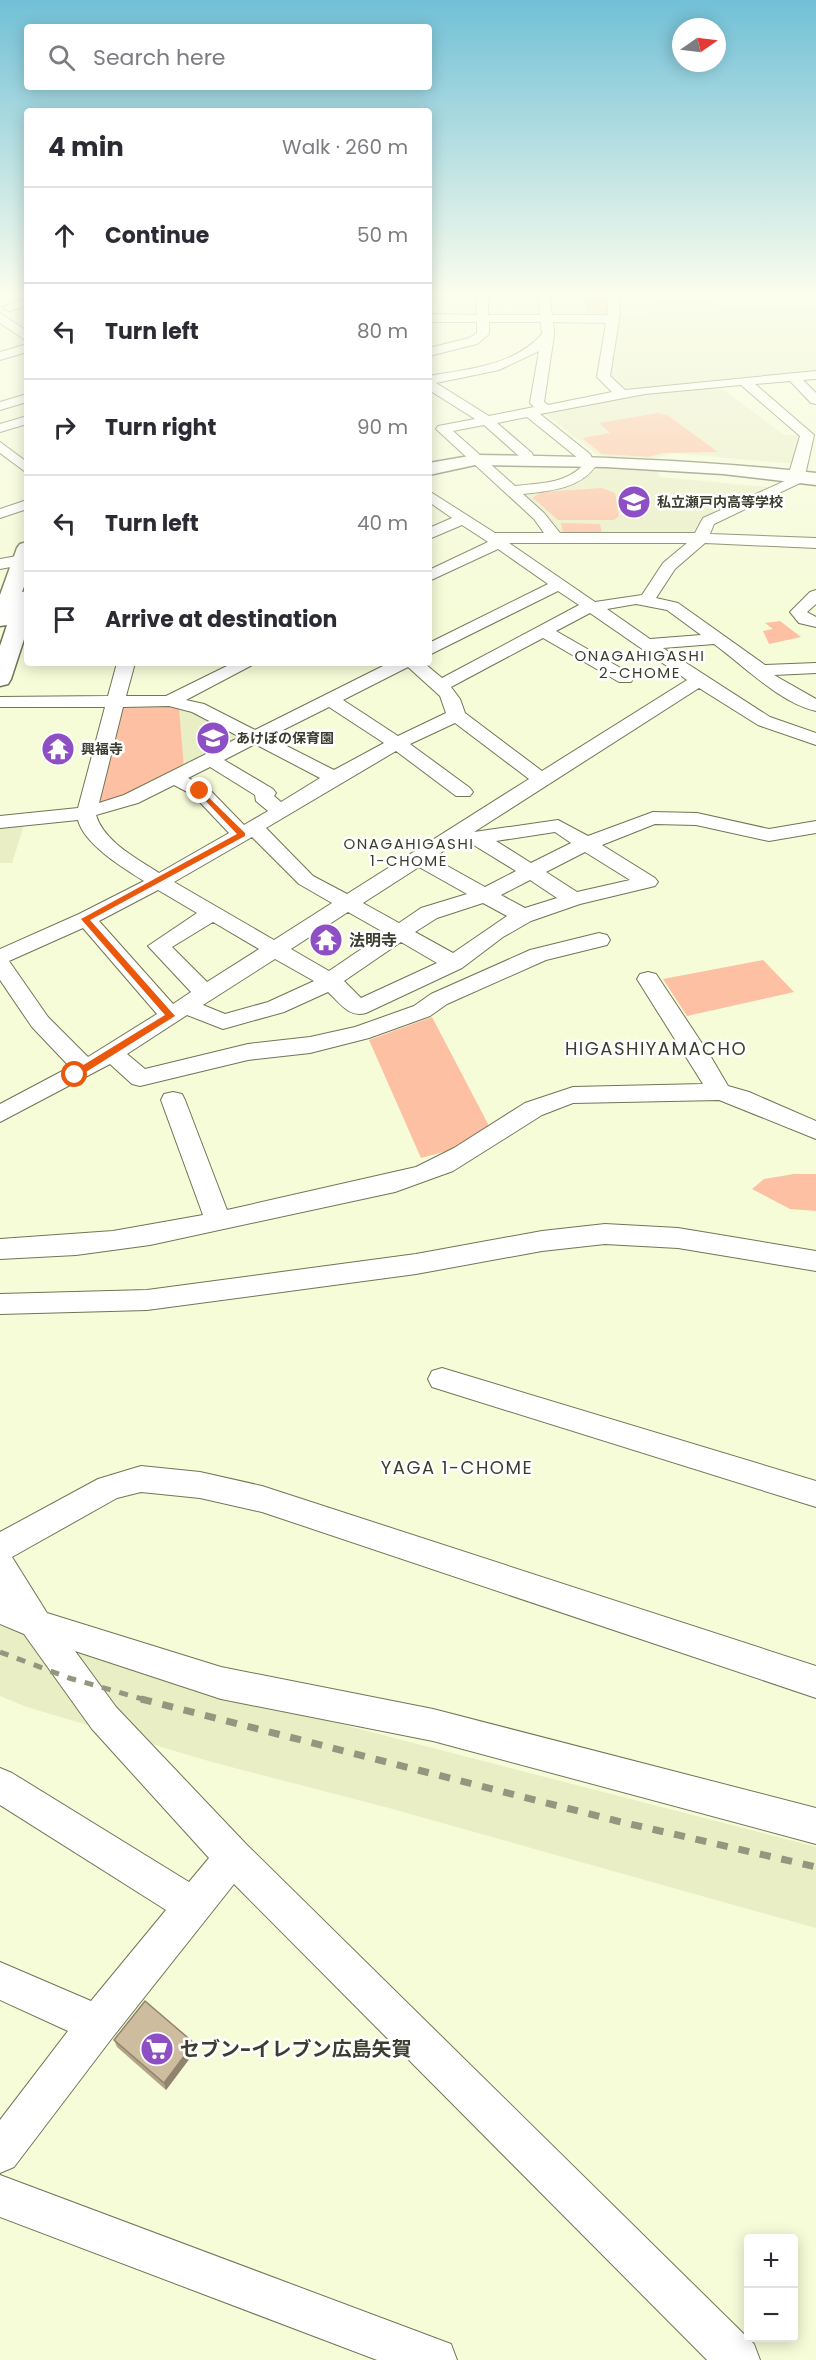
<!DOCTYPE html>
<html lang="en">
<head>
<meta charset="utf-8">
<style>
	body { margin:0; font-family:Poppins,"Noto Sans JP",sans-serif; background:#f7f7f7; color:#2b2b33 }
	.controls { position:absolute; right:18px; bottom:18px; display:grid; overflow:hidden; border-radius:6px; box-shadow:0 3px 15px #0003 }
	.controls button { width:54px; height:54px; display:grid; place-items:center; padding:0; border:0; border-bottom:2px solid #e1e1e2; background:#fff; color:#2b2b33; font:30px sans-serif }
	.compass { position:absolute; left:672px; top:18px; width:54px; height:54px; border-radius:50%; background:#fff; box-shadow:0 3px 15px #0003; rotate:76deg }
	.stop { position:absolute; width:18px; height:18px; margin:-14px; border:4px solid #ea580c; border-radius:50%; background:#fff }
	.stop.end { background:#ea580c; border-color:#fff; box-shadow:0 2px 6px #0008 }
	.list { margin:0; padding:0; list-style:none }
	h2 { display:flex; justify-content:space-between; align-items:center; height:78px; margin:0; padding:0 24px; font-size:26px }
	h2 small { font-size:20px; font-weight:400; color:#7c7c81 }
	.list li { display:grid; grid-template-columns:39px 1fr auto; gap:18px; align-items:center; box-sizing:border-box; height:96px; padding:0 24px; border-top:2px solid #e1e1e2 }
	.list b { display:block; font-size:22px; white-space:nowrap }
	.list em { font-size:20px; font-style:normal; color:#7c7c81 }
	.icon { flex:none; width:33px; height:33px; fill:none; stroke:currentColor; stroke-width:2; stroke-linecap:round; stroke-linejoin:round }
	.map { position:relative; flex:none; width:816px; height:2360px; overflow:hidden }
	.search { position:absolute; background:#fff; box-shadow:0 3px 15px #0003; left:24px; top:24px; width:408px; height:66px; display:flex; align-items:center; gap:15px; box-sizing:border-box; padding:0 21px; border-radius:6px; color:#7c7c81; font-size:22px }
	.panel { position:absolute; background:#fff; box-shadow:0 3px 15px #0003; left:24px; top:108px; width:408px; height:558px; border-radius:6px }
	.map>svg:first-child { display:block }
</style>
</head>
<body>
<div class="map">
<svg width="816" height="2360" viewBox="0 0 816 2360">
	<rect width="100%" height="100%" fill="#f6fbd8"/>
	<!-- built -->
	<g fill="#e9eec5">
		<path d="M652,300l63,2 1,4 100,4v63l-193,18 -14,-14 10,-63 34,1z"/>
		<path d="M720,387l64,48h15l3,3 -6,26 -124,-11 -15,5 -51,-1 -10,-3 -50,-40 1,-3 101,-18z"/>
		<path d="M599,468l57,1 4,8 117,11 -74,30 -10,15h-135l-37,-38 2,-3 56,-10z"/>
		<path d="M179,707l12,3 53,27 -60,31z"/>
		<path d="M0,825h24l-12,38h-12z"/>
		<path d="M0,1624l212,67 604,156v81l-427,-120 -177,-46 -185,-55 -27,-11z"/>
	</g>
	<!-- green -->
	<g fill="#fdc0a3">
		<path d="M581,293h29l1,22 -22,1z"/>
		<path d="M658,413l9,2 51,37 -56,1 -13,4 -47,-3 -20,-16 28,-5 -11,-10z"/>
		<path d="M602,488l13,5 4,23 -5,4h-56l-25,-22 8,-6z"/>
		<path d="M561,523l39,1 2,9h-39z"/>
		<path d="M780,621l21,16 -32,7 -6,-13 10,-2 -8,-6z"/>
		<path d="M124,705h45l10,2 5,61 -59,30 -32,8 25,-97z"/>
		<path d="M763,960l31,32 -107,24 -24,-37z"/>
		<path d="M432,1017l57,109 -31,22 -37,10 -52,-118z"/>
		<path d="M794,1174h22v37l-26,-2 -38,-20 12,-10z"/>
	</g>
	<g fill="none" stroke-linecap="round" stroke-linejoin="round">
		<defs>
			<g id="minor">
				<path d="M476,293h12v22h52l-2,-22h11l3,22h56l-1,-22h11l2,20 -10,63 15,14 191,-19v8l-13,1 13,13v11l-5,-1 -21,-22 -35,3 59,51 -8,36 -6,12 -86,41 -4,10 106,4v10l-111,-5 -30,26 -19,29 22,5 87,62 51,-2v10l-42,2 42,24v12c-36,-8 -72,-45 -102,-67l-51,4 107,69 46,16v12l-58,-20 -59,-37 -225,144 84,-12 30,16 65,-24 44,1 72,16 47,-8v12l-47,8 -73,-16 -41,-1 -53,21 53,33 3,4 -3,4 -75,18 -49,17 -28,16 -41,31 -96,45c-17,5 -26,-10 -38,-21l-44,20 -61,17 -36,-14 -60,39 18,15 103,-25 62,-7 45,-10 59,-21 17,-12 99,-44 69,-17 8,2 3,5 -3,5 -61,15 -99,44 -17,12 -61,22 -59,15 -62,7 -108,26 -8,-2 -22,-20 -110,58v-18l70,-37 -38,-40 -32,-47v-31l79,-35 65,-33c-21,-13 -60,-37 -66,-61l-78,8v-12l78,-8 27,-101h-105v-10l108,-1 9,-33h18l-9,33h40l67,-33h23l-70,37 18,4 51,26 134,-67h35l18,15 137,-73 -21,-14 -129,64v-12l119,-59 -50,-35 -69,32v-11l59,-28 -26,-17 -33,14v-11l23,-10 -23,-16v-11l66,42h49l-10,-14 -98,-90 2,-3 37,-7 -46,-29v-14c39,-7 85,-10 113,-42l-1,-12h-52v12l-12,10 -48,12v-8l40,-10 8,-5v-11h-48v-8l48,1zM553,322l53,1 -9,54 15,15 -64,13 -4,-3 10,-67zM539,351l-9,52 4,4 -45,9 -53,-33 63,-13zM741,385l59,51 -13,44 -84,38 -8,15h-135l-16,-20 -21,-19c27,-3 56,-5 73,-28l-6,-12 -50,-40 105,-20zM527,417l52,42 3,7c-17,18 -44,17 -67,20l-62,-55 31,-6 36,32 3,7 5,1 7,-4 -3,-8 -35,-30zM509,543h178l-24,20 -21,32 -47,7zM636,604l31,6 34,25 -51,4 -43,-30zM590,613l97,67 -145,91 -77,-58 -5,-14 -9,-12 92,-49 76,44h12l3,-4 -3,-4 -75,-43zM408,667l32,29 6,17 -48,23 -55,-36zM169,706l23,6 48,25 -116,58 -25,8 24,-96zM329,707l55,36 -50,27 -65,-33zM455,723l74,56 -182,115 -34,-18 -47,-48 130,-77 60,45h14l3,-4 -3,-4 -60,-44zM255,744l65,34 -39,24 -7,-6 2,-3 -3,-4 -49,-29zM210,767l45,28 1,6 12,10 -24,14 -37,-38 -19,-9zM174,785l19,10 36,38 -70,40c-21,-14 -55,-31 -63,-58l42,-12zM555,832l16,11 -40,20 -35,-22zM252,837l47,47 33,19 -58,37 -100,-58zM457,842l15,2 44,27 -31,16 -52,-29zM585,852l45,28 -53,12 -31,-20zM419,867l48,27 -46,14 -22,15 -36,-20zM530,880l27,18 -32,10 -24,-13zM158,890l39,23 -49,33 43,46 -18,12 -74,-83zM483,903l24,13 -54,37 -38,-21 22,-14zM348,912l37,21 -56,38 -38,-22zM213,922l46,27 -52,33 -35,-35zM83,928l74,86 -69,43 -40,-40 -39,-56zM401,942l36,21 -76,35 -17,-17zM275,959l39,22 -46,21 -43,12 -22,-9z"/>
				<path d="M27,299v7l-18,5 -6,-4z"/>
				<path d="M0,313l27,18v10l-27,-18z"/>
				<path d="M27,344v8l-27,8v-8z"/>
				<path d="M27,394v8l-27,8v-8z"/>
				<path d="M27,416v8l-27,8v-8z"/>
				<path d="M0,442l27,20v11l-27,-20z"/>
				<path d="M27,500v9l-27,9v-9z"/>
				<path d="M23,555l4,1v8l-27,5v-10z"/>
				<path d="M816,590v14l-9,8 9,5v10l-17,-4 -9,-11 20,-20z"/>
				<path d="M648,972l8,2 55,83 17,29 21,6 67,29v18l-97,-39 -146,3 -31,12 -89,56 -58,21 -245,53 -74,10 -76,4v-20l113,-8 90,-16 -42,-115 3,-6 9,-2 9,2 3,6 42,110 189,-43 38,-19 71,-45 48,-16 130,-3 -66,-105 3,-5z"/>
				<path d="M605,1224l73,4 138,23v20l-138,-23 -73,-4 -63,7 -126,23 -269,36 -147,4v-20l147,-4 269,-36 126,-23z"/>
				<path d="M442,1368l374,113v26l-384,-120 -4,-8 4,-8z"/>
				<path d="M141,1466l59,6 62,14 554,180v32l-554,-186 -62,-14 -59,-6 -24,6 -105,59 35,56 174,54 212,42 383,99v36l-383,-103 -212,-42 -146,-48 41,56 130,137 508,500 6,16h-53l-473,-476 -122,154 -98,129 -14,6v-53l68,-89 -68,-31v-38l91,39 75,-91 -166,-105v-37l12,5 177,109 20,-24 -117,-129 -68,-95 -24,-10v-92l98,-53z"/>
				<path d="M0,2175l435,163 16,6 6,16h-80l-377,-143z"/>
			</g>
			<g id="major">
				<path d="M475,455c114,1 227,5 341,18v12l-93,-11 -117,-7 -131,-2 -46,10v-12z"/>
				<path d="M27,542v36l-5,14 5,-1v39l-16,49 -3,5 -8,2v-40l7,-21 -7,1v-31l17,-47 3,-4z"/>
			</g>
		</defs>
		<!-- minor casing -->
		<use href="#minor" stroke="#717556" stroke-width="2"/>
		<!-- major casing -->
		<use href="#major" stroke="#717556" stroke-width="3"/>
		<!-- minor -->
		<use href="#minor" fill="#fff" fill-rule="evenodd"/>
		<!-- major -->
		<use href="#major" fill="#fff" fill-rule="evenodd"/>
		<!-- rail-far1 -->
		<path stroke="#94977f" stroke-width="5" stroke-dasharray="9 9" stroke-linecap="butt" d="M0,1652l69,26 77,22"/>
		<!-- rail -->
		<path stroke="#94977f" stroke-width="7" stroke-dasharray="11 11" stroke-linecap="butt" d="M141,1699l476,122 199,46"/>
	</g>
	<!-- wall -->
	<path fill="#b1a288" d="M114,2040l82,10 -30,40 -49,-43z"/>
	<!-- shaded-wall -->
	<path fill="#90846f" d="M194,2043l2,7 -30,40 -2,-7z"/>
	<!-- building -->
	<path fill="#cebc9e" stroke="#90846f" stroke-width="1.5" d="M145,2001l49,42 -30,40 -50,-43z"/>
	<!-- sky -->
	<linearGradient id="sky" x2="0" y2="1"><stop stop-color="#71c0d7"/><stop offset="0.47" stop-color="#fbfded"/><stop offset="1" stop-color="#fbfded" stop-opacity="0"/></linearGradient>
	<rect width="816" height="623" fill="url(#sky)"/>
	<!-- route -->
	<path fill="#ea580c" d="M200,789l45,44v3l-155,84 85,96 -97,61h-6v-5l93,-57 -84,-96 156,-85 -39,-41z"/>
	<!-- icons -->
	<defs>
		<symbol id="school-disc" viewBox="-11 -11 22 22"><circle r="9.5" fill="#8e4fc5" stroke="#fff"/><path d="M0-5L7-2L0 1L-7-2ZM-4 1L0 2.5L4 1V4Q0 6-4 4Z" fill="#fff"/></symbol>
		<symbol id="temple-disc" viewBox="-11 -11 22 22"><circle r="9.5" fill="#8e4fc5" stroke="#fff"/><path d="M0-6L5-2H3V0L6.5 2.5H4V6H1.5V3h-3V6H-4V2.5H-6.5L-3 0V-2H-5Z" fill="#fff"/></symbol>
		<symbol id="supermarket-disc" viewBox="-11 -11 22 22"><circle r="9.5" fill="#8e4fc5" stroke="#fff"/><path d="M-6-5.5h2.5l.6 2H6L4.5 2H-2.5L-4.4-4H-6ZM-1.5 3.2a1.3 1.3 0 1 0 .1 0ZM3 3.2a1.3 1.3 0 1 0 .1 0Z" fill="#fff"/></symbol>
	</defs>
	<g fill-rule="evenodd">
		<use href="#school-disc" x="615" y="483" width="38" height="38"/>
		<use href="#school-disc" x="194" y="719" width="38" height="38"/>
		<use href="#temple-disc" x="39" y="730" width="38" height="38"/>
		<use href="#temple-disc" x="307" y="921" width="38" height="38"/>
		<use href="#supermarket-disc" x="138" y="2030" width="38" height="38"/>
	</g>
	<g text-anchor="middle" stroke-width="5" stroke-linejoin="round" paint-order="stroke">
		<!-- far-poi labels -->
		<g font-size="14" font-weight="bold" fill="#3b3d2f" stroke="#fff" text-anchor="start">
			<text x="657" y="507">私立瀬戸内高等学校</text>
			<text x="236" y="743">あけぼの保育園</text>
			<text x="81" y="754">興福寺</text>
		</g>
		<!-- far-neighbourhood labels -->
		<g font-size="15" letter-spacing="1.5" fill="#3b3d2f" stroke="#fff">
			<text x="640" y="661">ONAGAHIGASHI<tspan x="640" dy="17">2-CHOME</tspan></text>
			<text x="409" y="849">ONAGAHIGASHI<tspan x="409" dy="17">1-CHOME</tspan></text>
		</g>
		<!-- poi labels -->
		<g font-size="16" font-weight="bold" fill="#3b3d2f" stroke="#fff" text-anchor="start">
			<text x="349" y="946">法明寺</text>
		</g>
		<!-- neighbourhood labels -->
		<g font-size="18" letter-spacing="1.5" fill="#3b3d2f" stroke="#fff">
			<text x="656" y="1055">HIGASHIYAMACHO</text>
			<text x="457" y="1474">YAGA 1-CHOME</text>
		</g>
		<!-- near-poi labels -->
		<g font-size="20" font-weight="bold" fill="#3b3d2f" stroke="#fff" text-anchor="start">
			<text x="180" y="2056">セブン-イレブン広島矢賀</text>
		</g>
	</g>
</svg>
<div class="controls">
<button>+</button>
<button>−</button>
</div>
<svg class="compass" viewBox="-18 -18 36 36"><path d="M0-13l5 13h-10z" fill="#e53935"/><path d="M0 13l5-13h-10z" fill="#7c7c81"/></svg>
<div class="stop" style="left:75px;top:1075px"></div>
<div class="stop end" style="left:200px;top:791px"></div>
<div class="search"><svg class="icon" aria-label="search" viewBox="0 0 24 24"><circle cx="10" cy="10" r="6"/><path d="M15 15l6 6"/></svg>Search here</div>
<section class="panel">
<h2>4 min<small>Walk · 260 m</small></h2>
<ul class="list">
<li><svg class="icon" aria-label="ahead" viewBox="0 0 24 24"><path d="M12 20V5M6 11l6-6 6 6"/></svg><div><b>Continue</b></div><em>50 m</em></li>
<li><svg class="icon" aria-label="left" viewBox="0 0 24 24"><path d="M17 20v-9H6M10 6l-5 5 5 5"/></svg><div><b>Turn left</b></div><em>80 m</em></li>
<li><svg class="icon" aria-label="right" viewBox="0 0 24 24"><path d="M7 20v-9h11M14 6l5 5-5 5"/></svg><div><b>Turn right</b></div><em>90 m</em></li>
<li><svg class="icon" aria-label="left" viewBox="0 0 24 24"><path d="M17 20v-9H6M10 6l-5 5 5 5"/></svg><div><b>Turn left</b></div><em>40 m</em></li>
<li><svg class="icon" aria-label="arrive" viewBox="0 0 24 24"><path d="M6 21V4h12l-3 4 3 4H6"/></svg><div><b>Arrive at destination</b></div></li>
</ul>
</section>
</div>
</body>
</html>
